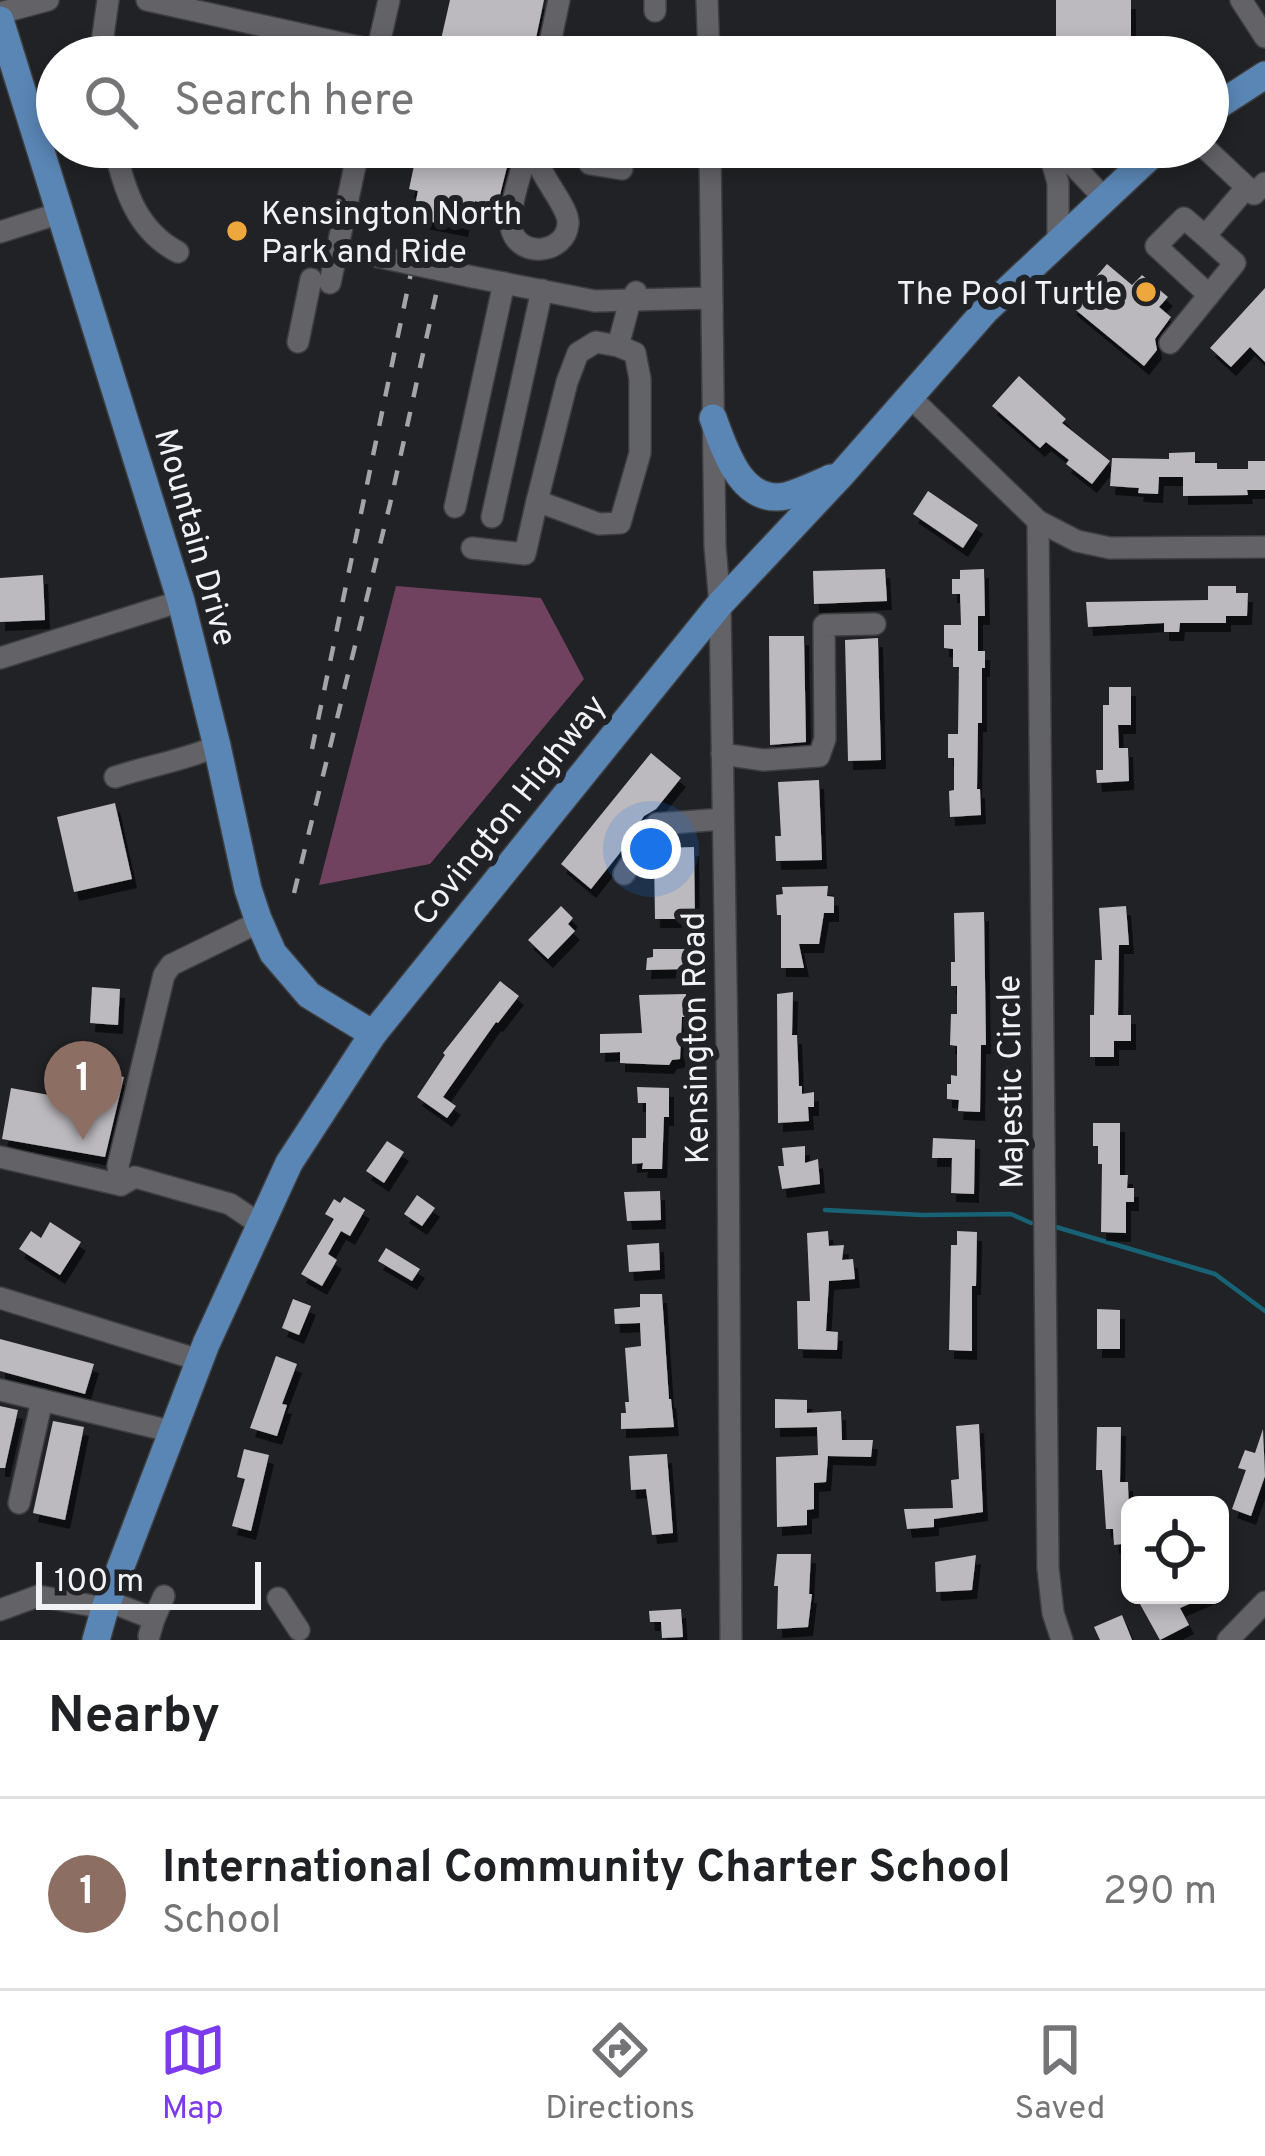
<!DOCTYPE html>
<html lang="en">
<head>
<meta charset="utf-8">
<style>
	body { margin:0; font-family:Overpass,sans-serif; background:#f6f6f6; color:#202124 }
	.controls { position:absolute; right:36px; bottom:36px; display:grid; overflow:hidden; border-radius:18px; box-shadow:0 6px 18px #0003 }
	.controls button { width:108px; height:108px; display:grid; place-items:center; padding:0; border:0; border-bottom:3px solid #e0e0e0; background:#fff; color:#202124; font:60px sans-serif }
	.scale { position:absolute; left:36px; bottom:30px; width:225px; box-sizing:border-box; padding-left:12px; border:6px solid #f1f2f4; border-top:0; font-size:33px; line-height:42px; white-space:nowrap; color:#f1f2f4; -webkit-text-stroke:9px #212225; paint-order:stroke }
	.you { position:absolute; left:651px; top:849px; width:42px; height:42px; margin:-30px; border:9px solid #fff; border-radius:50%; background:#1a73e8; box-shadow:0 0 0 18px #1a73e833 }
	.badge { display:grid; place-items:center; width:78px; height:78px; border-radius:50%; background:#7c3aed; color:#fff; font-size:39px; font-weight:700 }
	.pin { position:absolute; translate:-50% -99px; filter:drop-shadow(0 3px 6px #0008) }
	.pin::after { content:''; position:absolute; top:63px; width:42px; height:36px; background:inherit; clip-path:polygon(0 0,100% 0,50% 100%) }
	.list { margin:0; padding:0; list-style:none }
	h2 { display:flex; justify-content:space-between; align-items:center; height:156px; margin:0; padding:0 48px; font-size:51px }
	h2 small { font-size:39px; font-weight:400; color:#757577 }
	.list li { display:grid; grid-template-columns:78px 1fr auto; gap:36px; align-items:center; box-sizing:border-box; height:192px; padding:0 48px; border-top:3px solid #e0e0e0 }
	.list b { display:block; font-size:45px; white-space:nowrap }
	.list p { margin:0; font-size:39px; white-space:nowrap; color:#757577 }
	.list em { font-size:39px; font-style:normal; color:#757577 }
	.icon { flex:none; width:66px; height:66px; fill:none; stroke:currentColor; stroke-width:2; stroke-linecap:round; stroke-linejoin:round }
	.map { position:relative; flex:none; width:1265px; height:1640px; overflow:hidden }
	.search { position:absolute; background:#fff; box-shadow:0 6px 18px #0003; left:36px; right:36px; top:36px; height:132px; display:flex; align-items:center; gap:30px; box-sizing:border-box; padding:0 42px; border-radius:66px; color:#757577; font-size:45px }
	.sheet { height:348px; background:#fff }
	nav { display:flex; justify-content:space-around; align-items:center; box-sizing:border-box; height:168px; border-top:3px solid #e0e0e0; background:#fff; font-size:33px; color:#757577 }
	nav a { display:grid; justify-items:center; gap:6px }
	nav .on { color:#7c3aed }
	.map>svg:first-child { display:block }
</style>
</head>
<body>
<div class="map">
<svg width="1265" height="1640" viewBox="0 0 1265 1640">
	<defs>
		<filter id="shadow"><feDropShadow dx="5" dy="9" stdDeviation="0" flood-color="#0009"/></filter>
	</defs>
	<rect width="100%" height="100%" fill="#212225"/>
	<!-- forest -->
	<path fill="#70425f" d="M396,586l145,12 43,81 -154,185 -111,21z"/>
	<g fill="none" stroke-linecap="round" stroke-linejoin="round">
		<!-- stream -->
		<g stroke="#186275" stroke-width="4.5">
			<path d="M825,1210l97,5 89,-1 20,9"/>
			<path d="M1056,1227l159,47 50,37"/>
		</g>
	</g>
	<!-- building -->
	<g fill="#bdbabf" filter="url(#shadow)">
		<path d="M450,0h94l-12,57h-95z"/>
		<rect x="1056" y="0" width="75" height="57"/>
		<path d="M418,147h94l-15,60 -22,-6 -2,7 -6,1 -4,19 -41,-8 2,-8 -10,-2 4,-19 -9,-2z"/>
		<path d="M1107,264l25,21 10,-10 26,22 -9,10 12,10 -16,22 2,11 -13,16 -73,-60z"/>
		<path d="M1265,288v74l-15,-15 -19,20 -21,-19z"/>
		<path d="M1019,376l47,43 -4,4 48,38 -18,23 -26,-20 3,-4 -23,-18 -6,6 -48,-42z"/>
		<path d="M1195,452v11h22v6h31v-8h17v29h-18l1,5 -65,1v-19h-24l-1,17 -20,-1 1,-5 -29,-2 2,-28 57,1v-6z"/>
		<path d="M928,491l50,34 -15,23 -50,-34z"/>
		<path d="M885,569l2,32 -73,3 -1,-33z"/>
		<path d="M984,569l1,47h-7v35h7v17h-3v55h-4l-1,66h3l1,26 -31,2 -1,-26 5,-1v-32h-6v-24h10l1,-67h-6v-18l-9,-1v-23h17l-1,-31h-8v-15h8v-9z"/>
		<path d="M43,575l2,45 -45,2v-44z"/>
		<path d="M1208,586h28v7h12l-1,23h-21v7h-46l-1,9h-15v-9l-76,4 -2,-25 122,-2z"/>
		<path d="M769,636h35l2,106 -36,3z"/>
		<path d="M878,638l3,122 -33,1 -3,-121z"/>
		<path d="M1109,687h22v38h-13l1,23h9l1,33 -32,2 -1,-13h7v-65h6z"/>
		<path d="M651,753l30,25 -25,31 -12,7 -25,38 -28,35 -30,-25z"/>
		<path d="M819,780l3,80 -46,1 -1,-25h6l-3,-54z"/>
		<path d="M115,803l17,76 -58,13 -17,-75z"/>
		<path d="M694,847l1,72h-40l-1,-63 5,-8z"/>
		<path d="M828,886l-1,10 7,1v16h-10l-5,31h-20l5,24h-23v-53h-4l-1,-20 7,-1 -1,-7z"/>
		<path d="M561,906l12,12 -5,6 7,7 -27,28 -20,-19z"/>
		<path d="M1126,906l3,39h-10l-1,70h13v26h-17v16h-24v-42h4l1,-55h7l-3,-52z"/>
		<path d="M984,912l2,133h-5l-1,67 -22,-1 1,-11 -12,-1v-15h4v-9l6,1v-30l-7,-1 1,-31h6v-28h-6v-24h4l-1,-49z"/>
		<path d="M653,949h32v20l-39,1 1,-12 6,-1z"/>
		<path d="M500,981l19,15 -21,27 -2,-1 -53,75 13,9 -9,12 -30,-21 28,-42 -2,-2z"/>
		<path d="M92,987l28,2 -2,36 -28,-2z"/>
		<path d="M793,992l-1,43h5l2,51h3v8l12,-2v15h-6l1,14 -31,2 -1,-129z"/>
		<path d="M686,994v23h-4l-2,42 -8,1 -3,5 -49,-2v-11l-20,1v-19l42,-1 -3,-38z"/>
		<path d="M88,1070l36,7 -19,80 -103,-18 9,-51 71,13z"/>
		<path d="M637,1087l32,1v29h-5l-2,52h-20l1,-6 -11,1v-26h14v-35h-8z"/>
		<path d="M1093,1123h27v52h8l-1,13h7v14h-8v31l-25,-1 1,-68h-4v-18h-5z"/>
		<path d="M933,1138l42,2 -1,54 -23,-1 1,-35h-20z"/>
		<path d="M387,1141l17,11 -20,31 -18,-12z"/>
		<path d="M805,1146v17l13,-4 2,25 -38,5 -4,-23h6l-2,-18z"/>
		<path d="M660,1191l1,29 -34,1 -3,-29z"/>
		<path d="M417,1195l18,13 -13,18 -18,-12z"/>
		<path d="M344,1197l21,13 -15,26 -9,-5 -13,23 9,6 -15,26 -21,-12 33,-55 -9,-5 9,-15 6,4z"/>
		<path d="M50,1222l31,20 -21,33 -41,-26 12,-18 10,7z"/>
		<path d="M828,1231l1,15 15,-1 -2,15 11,-1 2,20 -26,2 -3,50 12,1 -1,18 -39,-1 -1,-48h13l-3,-68z"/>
		<path d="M957,1231l20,1 -1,54h-4v65l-23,-1 2,-105h6z"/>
		<path d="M659,1243l1,27 -31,2 -2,-27z"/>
		<path d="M386,1248l34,21 -8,12 -34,-20z"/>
		<path d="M640,1294h22l7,105h2l3,28 -53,2v-16h5l-1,-11h4l-4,-54 16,-2 -1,-23 -25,1 -1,-15 26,-2z"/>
		<path d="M293,1299l18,7 -12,29 -17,-7z"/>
		<path d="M1097,1309l23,1v39h-23z"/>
		<path d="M0,1339l94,25 -9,30 -85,-23z"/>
		<path d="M276,1356l21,8 -15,40 5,1 -10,31 -27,-8z"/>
		<path d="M775,1399l32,1v13l34,-2 1,29h31l-2,17 -43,-1 -2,26 -12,1v26l-7,1v15l-30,2 -1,-70 42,-2 -1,-28 -42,1z"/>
		<path d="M0,1406l18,4 -13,58h-5z"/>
		<path d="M53,1421l31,6 -19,93 -32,-7z"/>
		<path d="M979,1424l4,88 -49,7v8l-27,2 -3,-20 49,-1 -2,-28 8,-1 -3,-53z"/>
		<path d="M1097,1427h24l-1,55h8l2,61 -16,2 -1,-16h-7l-4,-59h-6z"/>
		<path d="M1263,1429l2,47 -14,40 -19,-7 14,-39 -8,-2 7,-18 10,3z"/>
		<path d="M244,1449l25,6 -18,76 -19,-5 13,-47 -8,-2z"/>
		<path d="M667,1454l6,79 -21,2 -6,-46 -15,1 -2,-34z"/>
		<path d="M777,1554h34l-2,40h3l-4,33 -31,2 1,-43h-4z"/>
		<path d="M976,1555l-4,35 -36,2 -1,-30z"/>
		<path d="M1135,1595h75l-30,13 9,17 -29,15z"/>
		<path d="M681,1609l2,28 -21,1 -1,-16h-11l-1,-11z"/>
		<path d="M1122,1615l10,25h-32l-6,-13z"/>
	</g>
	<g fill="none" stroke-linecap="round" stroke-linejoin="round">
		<defs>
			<g id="minor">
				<path d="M147,0l230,51"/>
				<path d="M707,0l2,57"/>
				<path d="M1241,0l24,37"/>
				<path d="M655,11v-11"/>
				<path d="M0,13l48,-13"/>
				<path d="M100,57l8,-57"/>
				<path d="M376,57l13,-57"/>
				<path d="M547,57l12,-57"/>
				<path d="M114,147c11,43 22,83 64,105"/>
				<path d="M528,147c-5,21 -22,65 -16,84 9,28 54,22 56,-7 2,-17 -31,-49 -35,-77"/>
				<path d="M710,147l5,400 5,57 8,507 3,529"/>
				<path d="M1048,147l10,36v61"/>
				<path d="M1056,147l49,52"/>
				<path d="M1204,147l50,47 11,-11"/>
				<path d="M590,164l32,5"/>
				<path d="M0,232l60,-19"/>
				<path d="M1205,236l-21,-18 -28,28 53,49"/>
				<path d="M473,277l122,24 116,-3"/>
				<path d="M330,283l29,-136"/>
				<path d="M298,342l13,-63"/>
				<path d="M1170,343l65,-80 -30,-27 42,-49"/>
				<path d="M618,346l-22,-4 -18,11 -11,29 -30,119 62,23 21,-1 20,-70v-74l-5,-26 -17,-7 12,-45 6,-9"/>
				<path d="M909,396l129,125 39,20 33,7 155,-1"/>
				<path d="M455,507l49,-224"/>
				<path d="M492,517l50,-227"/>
				<path d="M1038,521l10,1047 5,45 9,27"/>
				<path d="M472,548l53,6 12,-53"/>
				<path d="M0,658l181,-57"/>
				<path d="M722,754l42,6 55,-4 6,-17 -1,-114 51,-1"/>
				<path d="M115,777c34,-11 70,-17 102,-31"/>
				<path d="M624,874l33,-50 66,-5"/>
				<path d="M0,1157l121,28 14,-8 95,27 31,21"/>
				<path d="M121,1185l-3,-19 46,-191 7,-10 88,-43"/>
				<path d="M0,1298l202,63"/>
				<path d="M0,1390l174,42"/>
				<path d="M19,1503l23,-103"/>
				<path d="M278,1598l21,32"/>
				<path d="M108,1601l46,18 -5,17"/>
				<path d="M0,1610l38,-14 67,12"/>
				<path d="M154,1619l10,-23"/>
				<path d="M1228,1640l37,-38"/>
			</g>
			<g id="major">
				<path d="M0,20l181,581 36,145 31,143 10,30 15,34 36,42 64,39"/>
				<path d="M1208,112l57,-37"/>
				<path d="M713,418c12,32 28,87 73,78 15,-4 31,-12 45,-18"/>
				<path d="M96,1640l9,-32 101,-264 83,-181 84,-129 347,-430 121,-129 144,-164 175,-164"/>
			</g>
		</defs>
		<!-- minor casing -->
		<use href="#minor" stroke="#3e3e41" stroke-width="24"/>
		<!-- major casing -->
		<use href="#major" stroke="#3e3e41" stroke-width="30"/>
		<!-- minor -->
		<use href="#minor" stroke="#626267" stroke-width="21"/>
		<!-- major -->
		<use href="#major" stroke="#5a86b5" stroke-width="27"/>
		<!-- rail -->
		<g stroke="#a4a5a7" stroke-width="4.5" stroke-dasharray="15 15" stroke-linecap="butt">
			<path d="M312,749l110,-529"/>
			<path d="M294,893l96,-389 61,-278"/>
		</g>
		<defs>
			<path id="minor-bridge" d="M361,253l112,24"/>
		</defs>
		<!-- minor-bridge casing -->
		<use href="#minor-bridge" stroke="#3e3e41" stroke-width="24" stroke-linecap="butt"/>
		<!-- minor-bridge -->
		<use href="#minor-bridge" stroke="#626267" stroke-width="21"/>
	</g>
	<!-- markers -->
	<g fill="#eea73d" stroke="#212225" stroke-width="4.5">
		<circle cx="237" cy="231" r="12"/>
		<circle cx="1146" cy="292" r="12"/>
	</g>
	<g text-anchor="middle" stroke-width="12" stroke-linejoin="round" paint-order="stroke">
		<!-- poi labels -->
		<g font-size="33" fill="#f1f2f4" stroke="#212225" text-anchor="start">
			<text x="261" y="224">Kensington North<tspan x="261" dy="38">Park and Ride</tspan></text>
			<text x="1122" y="304" text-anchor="end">The Pool Turtle</text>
		</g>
		<!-- street labels -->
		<g font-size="33" fill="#f1f2f4" stroke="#212225">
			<text transform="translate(197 537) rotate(74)" y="12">Mountain Drive</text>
			<text transform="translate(508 809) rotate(-51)" y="12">Covington Highway</text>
			<text transform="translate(694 1038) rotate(-91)" y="12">Kensington Road</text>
			<text transform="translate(1009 1082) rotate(-91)" y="12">Majestic Circle</text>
		</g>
	</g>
</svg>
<div class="controls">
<button><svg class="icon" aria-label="locate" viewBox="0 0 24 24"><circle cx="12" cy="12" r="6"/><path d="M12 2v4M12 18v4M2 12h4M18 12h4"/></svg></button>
</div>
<div class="scale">100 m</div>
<div class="you"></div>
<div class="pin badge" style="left:83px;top:1140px;background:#8d6e63">1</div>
<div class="search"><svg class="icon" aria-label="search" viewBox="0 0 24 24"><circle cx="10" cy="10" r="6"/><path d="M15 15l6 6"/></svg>Search here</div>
</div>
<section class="sheet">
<h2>Nearby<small></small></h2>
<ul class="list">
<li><span class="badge" style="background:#8d6e63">1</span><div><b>International Community Charter School</b><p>School</p></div><em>290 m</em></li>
</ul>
</section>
<nav>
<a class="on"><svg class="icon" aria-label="map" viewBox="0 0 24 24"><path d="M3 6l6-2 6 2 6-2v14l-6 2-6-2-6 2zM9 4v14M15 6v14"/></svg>Map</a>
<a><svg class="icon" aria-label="directions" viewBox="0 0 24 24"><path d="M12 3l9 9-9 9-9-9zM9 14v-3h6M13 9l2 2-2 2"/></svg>Directions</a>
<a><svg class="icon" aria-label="saved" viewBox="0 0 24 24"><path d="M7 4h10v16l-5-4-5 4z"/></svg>Saved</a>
</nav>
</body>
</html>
